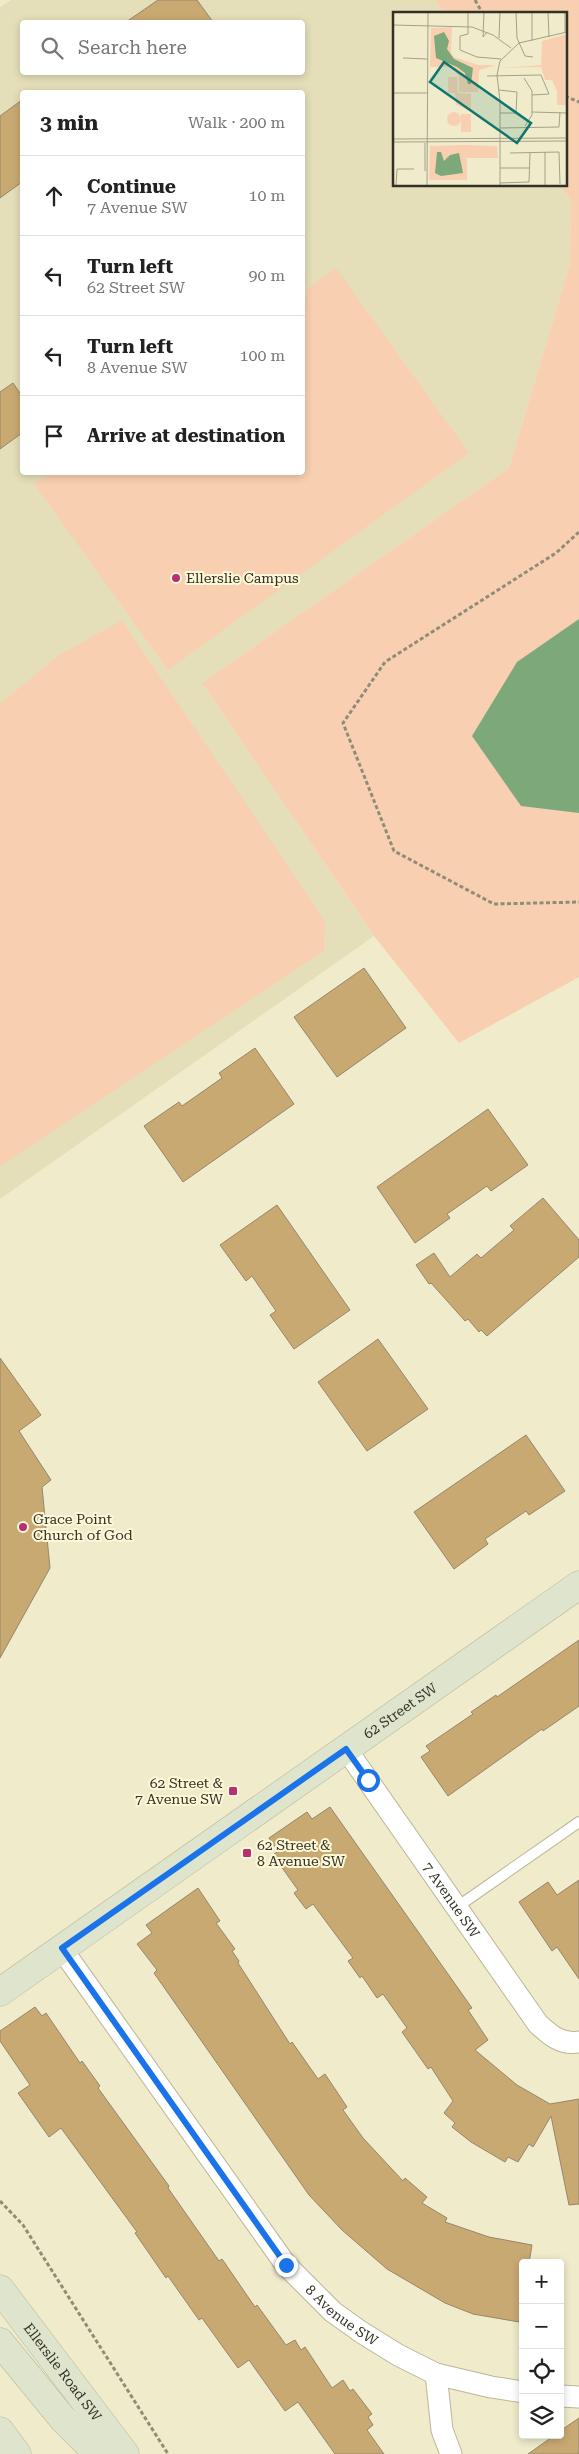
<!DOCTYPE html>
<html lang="en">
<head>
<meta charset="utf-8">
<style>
	body { margin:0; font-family:"Roboto Serif",serif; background:#f2f2f2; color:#222 }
	.controls { position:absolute; right:15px; bottom:15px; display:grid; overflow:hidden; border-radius:5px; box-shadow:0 2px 8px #0003 }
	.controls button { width:45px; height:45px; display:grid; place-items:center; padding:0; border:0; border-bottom:1px solid #e0e0e0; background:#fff; color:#222; font:25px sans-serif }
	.stop { position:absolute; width:15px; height:15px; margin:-11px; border:4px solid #1a73e8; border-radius:50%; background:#fff }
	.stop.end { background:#1a73e8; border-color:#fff; box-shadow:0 1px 5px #0008 }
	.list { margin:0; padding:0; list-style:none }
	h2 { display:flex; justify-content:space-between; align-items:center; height:65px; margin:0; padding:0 20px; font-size:21px }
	h2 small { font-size:16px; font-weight:400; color:#767676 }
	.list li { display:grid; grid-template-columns:32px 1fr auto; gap:15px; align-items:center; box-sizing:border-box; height:80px; padding:0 20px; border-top:1px solid #e0e0e0 }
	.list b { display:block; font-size:19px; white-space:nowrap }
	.list p { margin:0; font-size:16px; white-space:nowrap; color:#767676 }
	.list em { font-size:16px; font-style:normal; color:#767676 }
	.icon { flex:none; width:28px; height:28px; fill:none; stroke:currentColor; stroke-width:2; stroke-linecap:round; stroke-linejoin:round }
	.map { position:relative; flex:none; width:579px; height:2454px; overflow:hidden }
	.search { position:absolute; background:#fff; box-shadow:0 2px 8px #0003; left:20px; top:20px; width:285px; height:55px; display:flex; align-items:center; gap:12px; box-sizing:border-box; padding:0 18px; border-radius:5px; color:#767676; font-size:19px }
	.panel { position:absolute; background:#fff; box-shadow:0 2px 8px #0003; left:20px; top:90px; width:285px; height:385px; border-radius:5px }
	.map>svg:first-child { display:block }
</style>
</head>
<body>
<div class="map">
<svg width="579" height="2454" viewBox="0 0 579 2454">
	<rect width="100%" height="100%" fill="#efebcb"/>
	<!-- built -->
	<path fill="#e4dfb8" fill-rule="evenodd" d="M11,0h424l9,14h-50v171h166l11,16 -1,63 -61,204 -307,215 172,253 -374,263v-1192zM22,22h280v50h-280zM22,92h280v380h-280z"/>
	<!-- green -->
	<g fill="#f8d0b1">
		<path d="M435,0h144v977l-120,66 -85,-107 -172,-253 307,-215 61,-204 1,-63 -11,-16h5v-171h-121z"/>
		<path d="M336,268l133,185 -301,217 -134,-186 17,-12h251l1,-180z"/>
		<path d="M122,620l203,301 -1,30 -324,215v-462l59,-49z"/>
	</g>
	<!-- water -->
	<path fill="#7ca87a" d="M579,619v194l-58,-7 -49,-70 45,-74z"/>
	<!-- building -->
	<g fill="#c9a972" stroke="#96866c">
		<path d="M158,0h39l16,22h-87z"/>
		<path d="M22,100v82l-22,16v-82z"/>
		<path d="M13,383l9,13v37l-22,16v-57z"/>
		<path d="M364,968l42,60 -69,49 -43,-60z"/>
		<path d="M255,1048l39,56 -111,78 -39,-56 35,-24 3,4 40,-28 -3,-5z"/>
		<path d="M488,1109l40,56 -37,26 -4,-5 -40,28 3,4 -35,25 -38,-56z"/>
		<path d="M543,1198l36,42v17l-92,79 -6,-6 -2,2 -11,-13 -3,2 -34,-38 -2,1 -13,-19 18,-12 16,24 27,-23 4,4 33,-28 -4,-4z"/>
		<path d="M277,1205l73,105 -56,39 -24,-34 6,-4 -24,-35 -6,5 -26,-36z"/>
		<path d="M378,1339l50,70 -61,42 -49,-69z"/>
		<path d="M0,1358l41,57 -22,16 32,49 -9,7 8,81 -50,90z"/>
		<path d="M526,1435l39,56 -36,24 -3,-4 -41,28 3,5 -34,25 -40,-57z"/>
		<path d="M579,1640v66l-36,25 -1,-2 -94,67 -27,-39 9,-6 -4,-5 47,-32 -2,-2 25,-17 1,2z"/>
		<path d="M330,1807l142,201 -4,2 20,30 -13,10 42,35 33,19 29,-5v105l-10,1 -18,-89 -18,31 -4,-3 -11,18 -10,-5 -3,5 -34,-20 -19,-15 3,-4 -11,-10 9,-12 -22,-34 -3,2 -26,-37 5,-4 -24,-34 -6,4 -15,-22 -2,2 -12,-17 5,-3 -40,-54 -7,5 -12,-16 4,-3 -25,-35 5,-4 -9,-13 38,-26 5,7z"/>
		<path d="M579,1880v99l-22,-32 -5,4 -33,-49 29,-20 9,13z"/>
		<path d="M198,1888l22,33 -4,2 19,26 -3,2 7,10 -1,2 52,81 2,-2 26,37 7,-5 22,33 -4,3 20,28 40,43 2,-3 22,19 -5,6 25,15 -2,4 44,15 43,8 -3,18h-6v36l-4,23 -46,-8 -28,-11 -58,-34 -45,-39 -33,-35 -155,-222 3,-3 -20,-26 15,-11 -6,-8z"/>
		<path d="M35,2007l7,9 4,-3 34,50 2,-2 18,25 -2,2 71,98 -1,2 51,73 3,-2 33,48 2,-2 29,40 9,-5 6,10 4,-3 27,41 11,-8 7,11 3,-2 19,25 -4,3 5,8 -6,5 17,24h-49l-37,-52 -13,9 -36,-51 -11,8 -36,-50 -3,2 -31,-44 -2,2 -31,-45 2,-1 -76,-104 -12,9 -31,-44 12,-8 -30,-44v-10z"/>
		<path d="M579,2418v36h-51l27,-19h5v-4z"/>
	</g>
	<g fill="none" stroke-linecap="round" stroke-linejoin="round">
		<defs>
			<path id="lane" d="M457,1907l122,-85"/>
			<g id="street">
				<path id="s1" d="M346,1749l192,275c12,11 23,21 41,18"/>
				<path id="s2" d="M61,1948l225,317 47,47 28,20 37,23 38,19 6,56 9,24"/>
				<path d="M436,2374l55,13 32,5"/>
				<path d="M560,2396l19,1"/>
			</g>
			<g id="secondary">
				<path id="s3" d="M0,1992l579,-407"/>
				<path id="s4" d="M0,2289l125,165"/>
				<path d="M0,2342l63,77 35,35"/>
				<path d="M0,2431l17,23"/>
			</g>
		</defs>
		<!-- lane casing -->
		<use href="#lane" stroke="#bbb798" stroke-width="12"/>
		<!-- street casing -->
		<use href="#street" stroke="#bbb798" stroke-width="23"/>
		<!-- secondary casing -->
		<use href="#secondary" stroke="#bbb798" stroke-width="29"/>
		<!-- path -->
		<g stroke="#908d77" stroke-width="3" stroke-dasharray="4 2.5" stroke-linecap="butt">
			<path d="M475,0l8,14"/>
			<path d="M565,96l14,6"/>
			<path d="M579,532l-23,21 -171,109 -42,61 51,128 100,53 85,-2"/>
			<path d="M0,2201l23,24 145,229"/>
		</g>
		<!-- lane -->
		<use href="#lane" stroke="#fff" stroke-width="10"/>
		<!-- street -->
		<use href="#street" stroke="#fff" stroke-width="21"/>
		<!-- secondary -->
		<use href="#secondary" stroke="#dee5cc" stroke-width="28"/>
	</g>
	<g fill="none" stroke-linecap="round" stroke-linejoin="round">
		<!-- route -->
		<path stroke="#1a73e8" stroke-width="6" d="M286,2265l-224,-317 284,-199 22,31"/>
	</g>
	<!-- markers -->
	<g fill="#b83070" stroke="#fcf8d8" stroke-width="2">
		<circle cx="176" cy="578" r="5"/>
		<circle cx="23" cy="1527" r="5"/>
		<rect x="228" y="1786" width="10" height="10" rx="2.5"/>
		<rect x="242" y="1848" width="10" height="10" rx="2.5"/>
	</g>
	<g text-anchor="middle" stroke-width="4" stroke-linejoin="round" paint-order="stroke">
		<!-- poi labels -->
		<g font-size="14" fill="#333125" stroke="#fcf8d8" text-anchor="start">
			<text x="186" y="583">Ellerslie Campus</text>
			<text x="33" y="1524">Grace Point<tspan x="33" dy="16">Church of God</tspan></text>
			<text x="223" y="1788" text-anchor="end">62 Street &amp;<tspan x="223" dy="16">7 Avenue SW</tspan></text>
			<text x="257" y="1850">62 Street &amp;<tspan x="257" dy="16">8 Avenue SW</tspan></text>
		</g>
		<!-- street labels -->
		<g font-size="14" fill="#333125" stroke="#fcf8d8">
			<text dy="5" stroke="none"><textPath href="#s3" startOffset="489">62 Street SW</textPath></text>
			<text dy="5" stroke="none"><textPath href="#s1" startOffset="184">7 Avenue SW</textPath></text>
			<text dy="5" stroke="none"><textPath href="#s2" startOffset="464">8 Avenue SW</textPath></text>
			<text dy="5" stroke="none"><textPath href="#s4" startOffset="104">Ellerslie Road SW</textPath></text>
		</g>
	</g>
	<!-- overview -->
	<g transform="translate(393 12)">
		<rect width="174" height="174" fill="#efebcb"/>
		<path d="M59,15l-1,26 3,4 24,8h18l-17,5 -1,22h-19v-16l-8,-9h-21l1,-39zM174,22v71h-10v-14l-5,-11h-7l-4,-13 -41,1 41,-3 1,-24zM55,65h9l1,16 13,1v17l-15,-6 -1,-12h-7zM54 107a7 7 0 1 1 14 0a7 7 0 1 1-14 0ZM68,102h10v18h-10zM72,133l32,1 1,12h-31v22h-38l1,-34z" fill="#f8d0b1"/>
		<path d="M51,20l5,9 -2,8 7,10 19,9 -2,16h-3l-3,-11 -8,-6 -21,-9 -2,-22zM44,140h4l3,9 6,-6 9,-2 4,20 -22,3 -6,-3z" fill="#7ca87a"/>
		<path fill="none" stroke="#a4a189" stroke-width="1" d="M75,0v22l-8,2v14l17,7 24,2M91,0l-1,25 4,-5M123,0l1,26 8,18 8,1M139,0v29M155,0l1,25M172,0v20M0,13l79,2 21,8 18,13M106,26l1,-26M10,46l24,1M94,64l54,-1 8,19 -17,1M131,66l8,13v24l-7,11M106,78l18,2 -1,21h-16M0,81h35M139,100l35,1M107,116l59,-1 1,-15M0,127l174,-1M0,130l174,-1M152,140v34M117,141l49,-1 1,32M107,156h30M32,159v-28M107,171l29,-1 1,-29M3,174l1,-17h17M34,174l1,-174M107,174v-85l-3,-26 3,-14 19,-18 48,-11"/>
		<path fill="#0f766e" fill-opacity="0.15" stroke="#0f766e" stroke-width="2.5" d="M51,50l87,61 -14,20 -87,-61z"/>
		<rect width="174" height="174" fill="none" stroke="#333125" stroke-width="2.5"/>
	</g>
</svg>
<div class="controls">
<button>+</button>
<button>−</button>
<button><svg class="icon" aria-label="locate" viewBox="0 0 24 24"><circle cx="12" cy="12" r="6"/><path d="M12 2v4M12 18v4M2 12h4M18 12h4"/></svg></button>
<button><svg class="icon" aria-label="layers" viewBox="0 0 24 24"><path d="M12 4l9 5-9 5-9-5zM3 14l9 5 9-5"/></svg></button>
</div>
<div class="stop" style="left:368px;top:1780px"></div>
<div class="stop end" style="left:286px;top:2265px"></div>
<div class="search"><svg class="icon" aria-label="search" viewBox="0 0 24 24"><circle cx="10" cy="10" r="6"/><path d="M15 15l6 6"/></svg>Search here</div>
<section class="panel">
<h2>3 min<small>Walk · 200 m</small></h2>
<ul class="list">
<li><svg class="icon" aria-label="ahead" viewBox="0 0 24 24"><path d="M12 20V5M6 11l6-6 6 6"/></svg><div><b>Continue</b><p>7 Avenue SW</p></div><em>10 m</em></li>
<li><svg class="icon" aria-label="left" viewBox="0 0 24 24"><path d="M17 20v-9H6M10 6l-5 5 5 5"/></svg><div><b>Turn left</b><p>62 Street SW</p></div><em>90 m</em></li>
<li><svg class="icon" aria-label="left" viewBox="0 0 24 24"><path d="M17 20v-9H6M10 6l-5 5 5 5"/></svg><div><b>Turn left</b><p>8 Avenue SW</p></div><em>100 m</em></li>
<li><svg class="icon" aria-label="arrive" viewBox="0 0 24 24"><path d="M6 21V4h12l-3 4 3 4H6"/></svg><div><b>Arrive at destination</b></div></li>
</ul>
</section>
</div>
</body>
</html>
